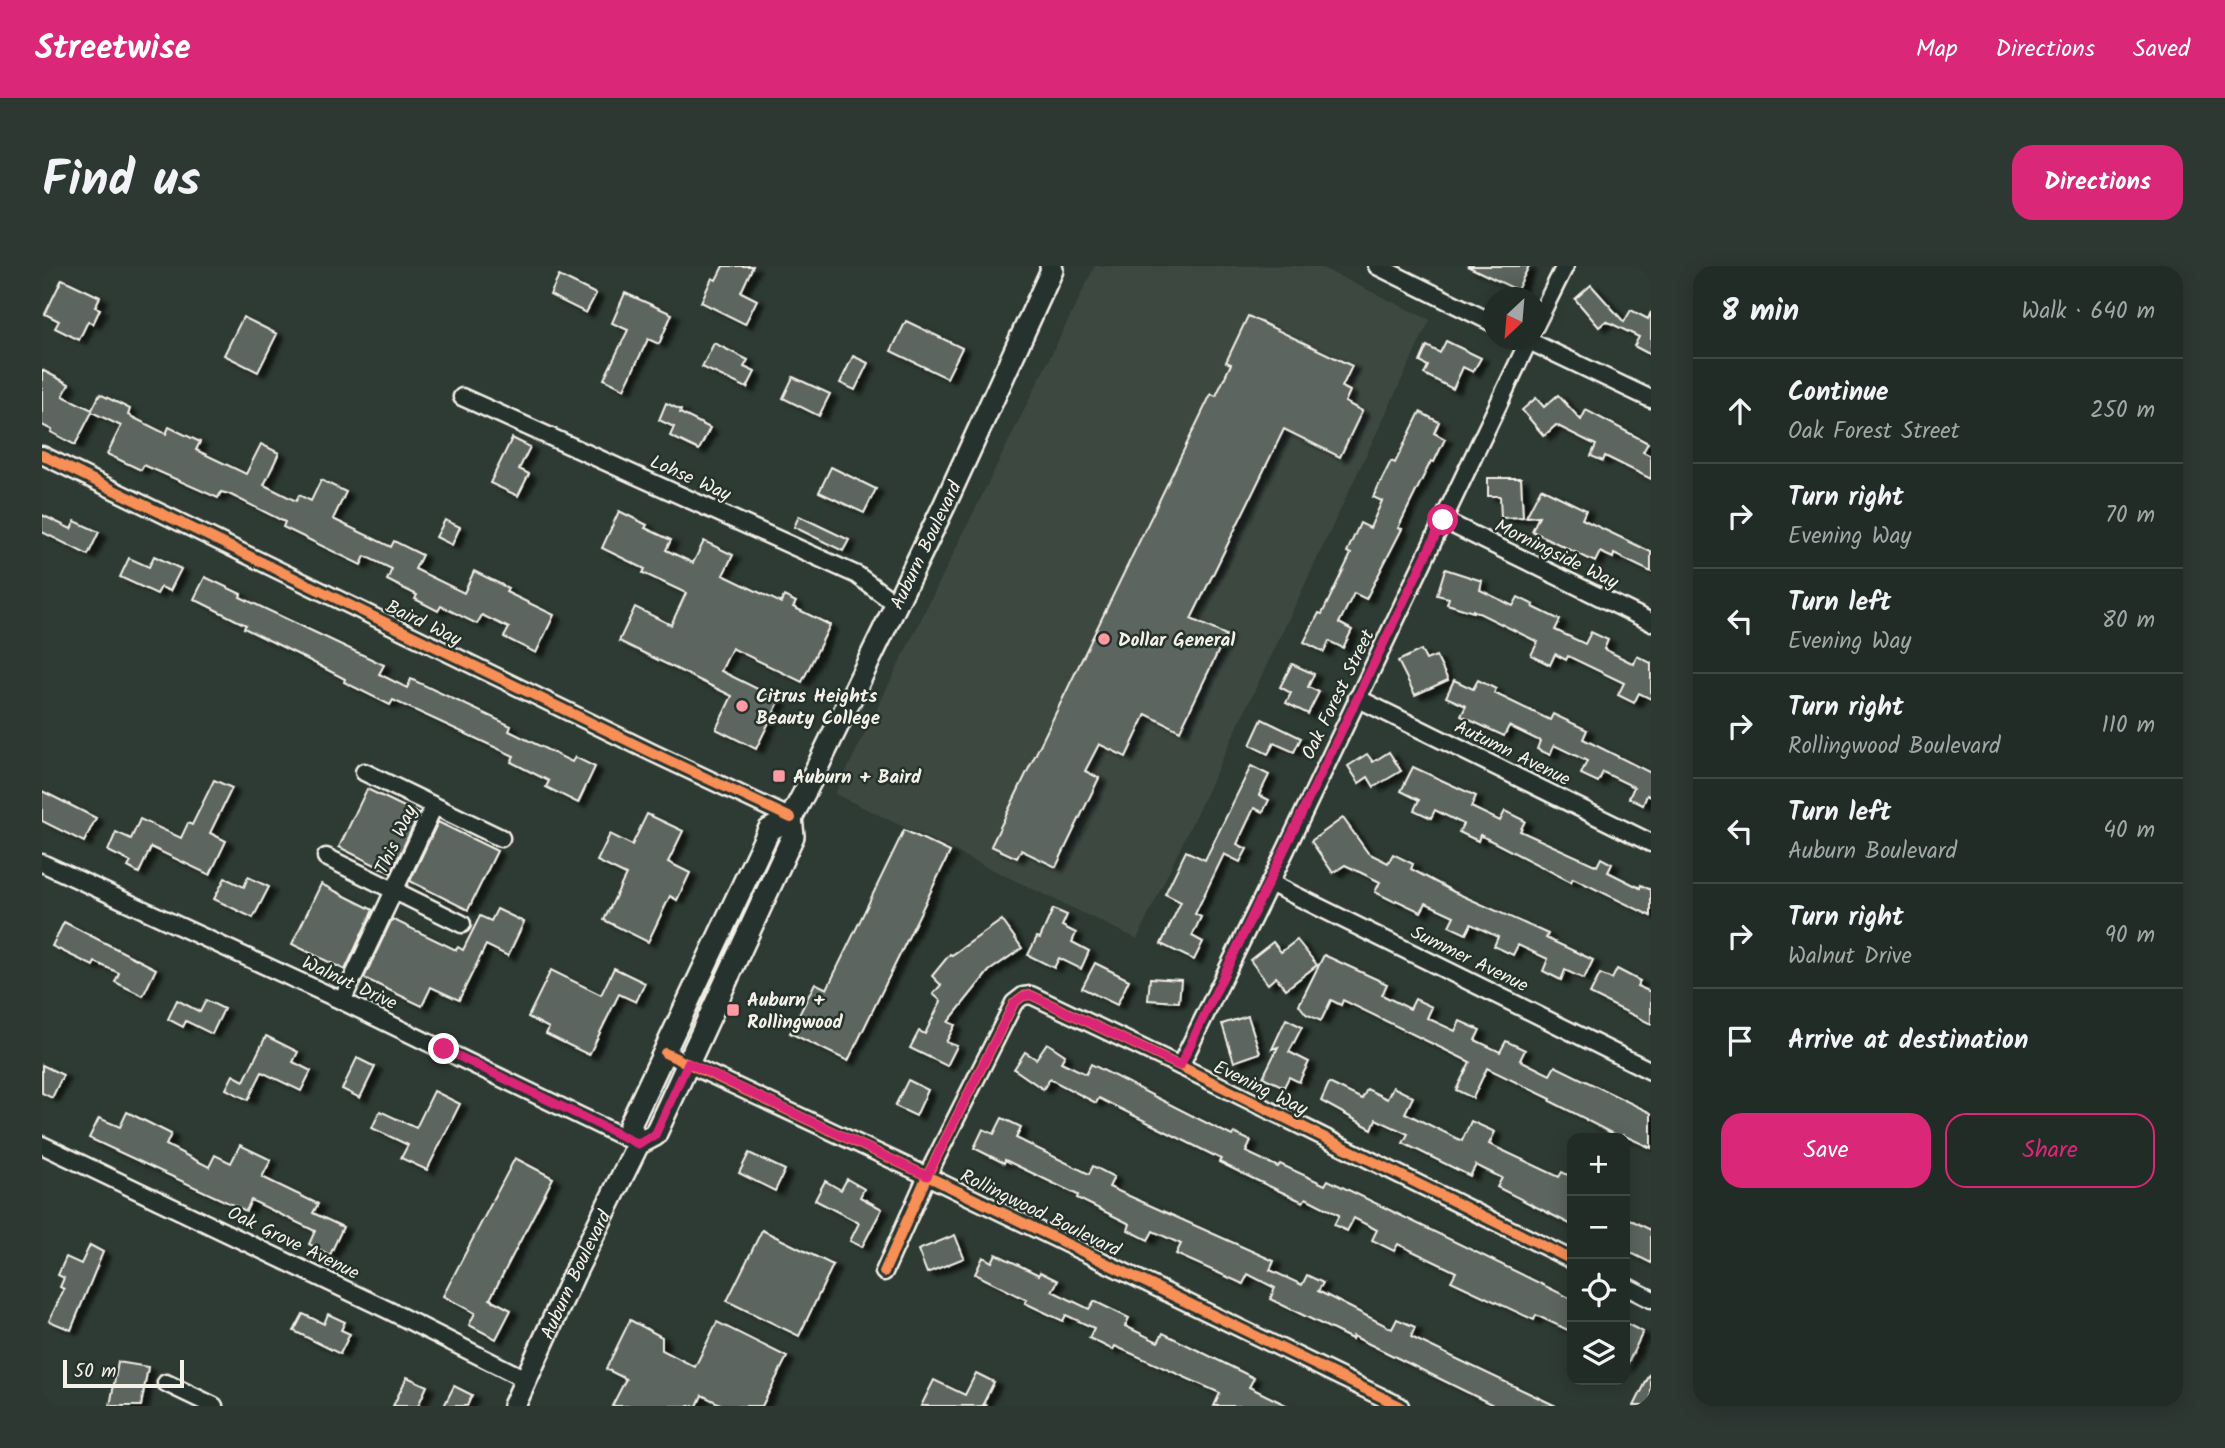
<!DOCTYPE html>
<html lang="en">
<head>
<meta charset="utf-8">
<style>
	body { margin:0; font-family:Kalam,sans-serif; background:#2e3833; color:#f1f3f6 }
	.controls { position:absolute; right:21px; bottom:21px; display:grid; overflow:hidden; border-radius:14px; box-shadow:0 4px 18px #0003 }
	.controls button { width:63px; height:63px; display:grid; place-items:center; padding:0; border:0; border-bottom:2px solid #3f4844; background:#222c27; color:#f1f3f6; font:35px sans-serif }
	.compass { position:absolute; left:1441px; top:21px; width:63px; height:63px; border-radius:50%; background:#222c27; box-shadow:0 4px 18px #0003; rotate:206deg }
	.scale { position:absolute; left:21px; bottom:18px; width:121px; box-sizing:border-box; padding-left:7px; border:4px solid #f4f1e8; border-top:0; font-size:19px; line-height:24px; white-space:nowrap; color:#f4f1e8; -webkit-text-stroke:5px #26332d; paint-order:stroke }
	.stop { position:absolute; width:21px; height:21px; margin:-16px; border:5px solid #db2777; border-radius:50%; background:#fff }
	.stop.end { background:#db2777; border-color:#fff; box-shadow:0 2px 7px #0008 }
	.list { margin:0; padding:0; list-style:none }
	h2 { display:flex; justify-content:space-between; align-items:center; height:91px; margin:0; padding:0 28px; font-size:30px }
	h2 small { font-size:23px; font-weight:400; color:#a2a7a7 }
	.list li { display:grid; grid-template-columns:46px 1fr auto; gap:21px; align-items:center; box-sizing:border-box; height:105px; padding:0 28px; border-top:2px solid #3f4844 }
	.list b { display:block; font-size:26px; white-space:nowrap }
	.list p { margin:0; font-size:23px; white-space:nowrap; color:#a2a7a7 }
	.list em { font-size:23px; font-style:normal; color:#a2a7a7 }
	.actions { display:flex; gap:14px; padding:21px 28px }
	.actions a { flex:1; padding:16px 0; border:2px solid #db2777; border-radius:21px; text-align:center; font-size:24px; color:#db2777 }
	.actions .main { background:#db2777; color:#fff }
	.icon { flex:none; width:38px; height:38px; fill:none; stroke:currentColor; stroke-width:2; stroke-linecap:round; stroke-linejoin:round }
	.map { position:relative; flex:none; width:1609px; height:1140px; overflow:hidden; border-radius:21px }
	header { display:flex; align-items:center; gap:42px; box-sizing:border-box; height:98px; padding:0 35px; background:#db2777; color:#fff }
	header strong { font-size:33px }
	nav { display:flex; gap:38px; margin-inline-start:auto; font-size:24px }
	.intro { display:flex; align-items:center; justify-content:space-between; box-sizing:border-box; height:168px; padding:0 42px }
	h1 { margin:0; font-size:49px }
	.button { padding:18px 32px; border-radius:21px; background:#db2777; color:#fff; font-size:24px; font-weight:700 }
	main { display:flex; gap:42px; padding:0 42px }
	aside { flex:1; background:#222c27; border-radius:21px; box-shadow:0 4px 18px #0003 }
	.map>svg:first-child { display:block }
</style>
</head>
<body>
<header>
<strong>Streetwise</strong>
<nav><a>Map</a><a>Directions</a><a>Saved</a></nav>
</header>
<div class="intro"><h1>Find us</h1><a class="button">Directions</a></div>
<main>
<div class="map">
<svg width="1609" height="1140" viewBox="0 0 1609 1140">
	<defs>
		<filter id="shadow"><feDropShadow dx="7" dy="4" stdDeviation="2" flood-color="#0009"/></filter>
	</defs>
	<rect width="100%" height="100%" fill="#2e3b34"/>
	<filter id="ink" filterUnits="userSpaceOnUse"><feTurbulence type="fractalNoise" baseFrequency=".0143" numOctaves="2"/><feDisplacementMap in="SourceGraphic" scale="14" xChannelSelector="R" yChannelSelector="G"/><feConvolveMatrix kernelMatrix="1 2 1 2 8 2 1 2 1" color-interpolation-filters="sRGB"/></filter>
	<g filter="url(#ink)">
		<!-- built -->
		<path fill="#3c4841" d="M1053,0h223l112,54 -293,619 -302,-145z"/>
		<!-- building -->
		<g fill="#5c655e" stroke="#f4f1e8" stroke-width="2" filter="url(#shadow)">
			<path d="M681,0h30l-12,26 16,8 -12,24 -44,-22 11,-24 4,2z"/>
			<path d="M1425,0h62l-12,24z"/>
			<path d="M517,10l37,18 -10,19 -36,-18z"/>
			<path d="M20,13l38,18 -5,10 5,2 -7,15 -5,-3 -9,19 -24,-12 4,-7 -14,-7z"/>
			<path d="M1549,19l33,37 7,-12 17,9 3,-7v43l-17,-9 5,-9 -33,-16 -7,6 -24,-28z"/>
			<path d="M583,27l47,21 -13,30 -11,-5 -24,50 -20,-10 24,-49 -16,-7z"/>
			<path d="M1206,50l104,50 -10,21 8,4 -5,11 17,9 -22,46 -56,-28 -93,190 35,16 -46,96 -34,-17 -20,43 -27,-13 -14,27 14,7 -43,89 -35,-17 -4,8 -26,-12 220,-452 5,2 15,-32 -5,-2z"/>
			<path d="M201,51l34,17 -19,38 -34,-17z"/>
			<path d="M864,55l56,27 -15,30 -56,-27z"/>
			<path d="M1404,75l35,17 -8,14 -10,-5 -10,22 -29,-15 4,-8 -8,-4 7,-16 13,7z"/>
			<path d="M672,77l34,17 -4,7 11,5 -8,16 -45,-21z"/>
			<path d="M811,90l15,7 -13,27 -15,-7z"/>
			<path d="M0,104l27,14 -6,12 29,14 8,-16 30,15 -2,6 38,19 3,-7 31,15 -4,8 50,24 15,-30 18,9 -15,32 32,16 3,-6 12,6 10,-21 25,12 -13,27 58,28 3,-6 28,14 -7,14 49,24 10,-22 34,17 -2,4 48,23 -18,38 -32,-16 5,-9 -27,-13 -5,9 -36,-18 -3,5 -23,-12 2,-4 -30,-15 5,-11 -27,-13 -4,9 -78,-38 2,-5 -56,-28 -8,-2 -3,6 -74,-33 -3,5 -34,-16 14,-28 -29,-14 -17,33 -24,-13 1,-2 -10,-5z"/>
			<path d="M751,111l37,17 -11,22 -36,-18z"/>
			<path d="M1516,129l23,25 5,-10 62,33 -5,9 8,4v23l-46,-23 -2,5 -12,-5 5,-11 -40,-20 -12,11 -22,-26 14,-12 8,9z"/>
			<path d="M624,137l15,7 -1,3 30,15 -11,22 -29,-14 4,-9 -15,-7z"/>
			<path d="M1378,146l19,10 -5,11 11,6 -11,23 -3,-1 -33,67 4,1 -36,70 -12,-6 -15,30 13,7 -9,18 -14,-7 -5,11 -20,-10 15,-29 3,1 29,-60 -4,-2 13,-29 10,5 12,-27 -9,-4 18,-36 4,2z"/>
			<path d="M470,172l18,9 -11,22 10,5 -11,22 -28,-13z"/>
			<path d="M789,201l45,22 -12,24 -45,-21z"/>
			<path d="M1446,212h33l2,39 -22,1 -1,-22h-12z"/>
			<path d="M1499,222l45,22 -4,9 69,33v20l-37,-18 -1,4 -13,-6 -5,10 -63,-31 7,-15 -13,1z"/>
			<path d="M577,245l28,14 -2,3 26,12 -5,10 27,13 11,-22 29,14 -10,20 58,28 3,-7 12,6 -3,5 37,18 -28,57 -70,-34 -11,23 59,29 -24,49 -40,-20 16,-33 -113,-55 16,-34 36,18 15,-32 -43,-20 2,-4 -43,-21z"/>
			<path d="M0,249l29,14 4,-8 24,11 -11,23 -46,-23z"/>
			<path d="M757,250l50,24 -6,11 -49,-24z"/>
			<path d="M403,254l15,7 -8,18 -16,-8z"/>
			<path d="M112,290l27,13 -11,22 -9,-4 -4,7 -37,-17 9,-19 20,9z"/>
			<path d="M1403,303l37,12 -2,9 33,16 5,-9 16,8 -1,2 27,13 -5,10 30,14 6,-12 17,8 -4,9 30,15 3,-8 14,7v36l-12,-6 -5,10 -16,-8 6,-12 -56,-27 -2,4 -11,-6 -5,11 -19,-10 7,-13 -65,-32v2l-26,-8 2,-6 -12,-3z"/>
			<path d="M163,311l36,17 -1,3 144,68 -5,9 28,14 4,-9 100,47 -2,5 63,31 3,-5 20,10 -17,36 -32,-16 3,-6 -38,-19 3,-6 -121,-56 -3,5 -46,-23 1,-3 -44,-23 -57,-28 2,-3 -52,-26z"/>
			<path d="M1379,384l5,10 10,-4 12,24 -33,15 -17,-34z"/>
			<path d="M1250,398l22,10 -6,13 11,5 -11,22 -22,-11 5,-10 -11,-6z"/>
			<path d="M1412,414l19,9 5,-9 18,9 -2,4 56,27 3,-6 34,16 -4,9 68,34v24l-4,-2 -4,10 -14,-7 5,-11 -31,-15 -5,10 -17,-8 6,-13 -33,-16 -4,10 -13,-6 3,-8 -31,-15 -5,10 -43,-20 5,-10 -20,-9z"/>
			<path d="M1220,453l39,19 -7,14 -20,-9 -6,11 -18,-9z"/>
			<path d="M1347,486l12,19 -27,16 -6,-10 -9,6 -11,-17 19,-12 6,8z"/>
			<path d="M1209,500l18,9 -10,20 10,5 -6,12 -9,-4 -17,36 10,5 -7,13 -16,-8 -29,60 6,3 -9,19 11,6 -9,18 -33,-16 20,-42 -16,-8 21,-43 19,9z"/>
			<path d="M1371,501l63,29 -5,11 29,14 5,-10 20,10 -5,10 77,35 4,-8 11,6 -4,8 32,16 1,-3 10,5v26l-78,-38 -2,4 -91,-47 -2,6 -19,-9 4,-8 -28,-14 -4,8 -17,-8 5,-10 -18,-9z"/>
			<path d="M172,514l18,8 -22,45 16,8 -16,34 -59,-28 -12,26 -11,-6 3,-5 -23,-11 8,-19 15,7 9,-20 41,19 7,-15 4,2z"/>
			<path d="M325,523l52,25 -28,59 -52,-26z"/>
			<path d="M0,525l54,27 -12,24 -42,-21z"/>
			<path d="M605,548l36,17 -15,31 22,11 -13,27 -7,-4 -22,46 -44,-22 22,-45 -29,-14 13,-27 22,11z"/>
			<path d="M1301,552l25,35 20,10 5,-9 20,10 -2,5 43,23 94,42 -2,4 47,22 -9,19 -19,-9 -4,10 -18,-9 5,-12 -30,-14 -5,10 -19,-9 4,-9 -27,-13 -5,10 -17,-8 5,-10 -28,-13 -5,9 -25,-12 -1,2 -20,-10 5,-10 -35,-17 -12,8 -22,-32z"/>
			<path d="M396,556l59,29 -29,59 -58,-29z"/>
			<path d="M862,564l46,22 -102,209 -58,-28 25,-50 12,6z"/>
			<path d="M206,611l21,10 -16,31 -39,-19 11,-21 19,9z"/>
			<path d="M279,618l52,26 -28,60 -53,-26z"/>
			<path d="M455,643l27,13 -16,34 -22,-11 -27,55 -28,-13 -9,19 -58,-28 28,-59 64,31 2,-3 5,3 17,-34 11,5z"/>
			<path d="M1011,643l14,6 -5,11 14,7 -4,9 17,9 -8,18 -22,-11 -5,10 -26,-13 9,-18 3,1z"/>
			<path d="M960,654l20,28 -33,23 -41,51 7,3 -9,17 11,4 -10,20 -37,-18 9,-17 6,3 16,-33 -8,-7 8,-9 -9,-9 18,-22 2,1z"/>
			<path d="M22,656l92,47 -13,27 -28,-14 4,-9 -24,-11 -2,4 -41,-20z"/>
			<path d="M1255,674l20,25 -31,24 -10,-12 -8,7 -18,-24 23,-18 8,10z"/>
			<path d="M1282,689l63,29 -5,11 28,14 5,-10 17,8 -5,11 28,13 5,-10 20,9 -5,10 25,12 6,-11 19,9 -5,10 30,15 5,-9 96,47v35l-28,-13 -2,3 -35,-18v-1l-36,-18 1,-2 -64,-31 -14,30 -17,-8 14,-28 -127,-62 -2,5 -10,-5 -10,21 -15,-7 -7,-9z"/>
			<path d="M1053,697l34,17 -12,25 -35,-17z"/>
			<path d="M572,702l31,15 -9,19 -17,-8 -30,61 -43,-21 3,-6 -21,-11 23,-47 50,25z"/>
			<path d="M1575,703l23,12 -3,5 14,6v32l-61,-30 10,-20 12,5z"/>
			<path d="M1108,712l31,2 -2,22 -31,-2z"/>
			<path d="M135,734l23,12 6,-12 18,9 -12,25 -26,-13 -3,6 -15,-8z"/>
			<path d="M1206,750l12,37 -26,9 -12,-38z"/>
			<path d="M1244,753l16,8 -13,25 20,10 -10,20 -10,-5 -5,10 -21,-10 15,-30 -6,2z"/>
			<path d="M224,770l32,16 -5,10 18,9 -10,20 -39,-19 -14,28 -22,-11 7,-14 11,6z"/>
			<path d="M1005,777l18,12 -4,7 25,12 5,-10 141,72 2,-3 17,8 -5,11 32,15 2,-3 45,21 3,-5 244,119v33l-36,-17 -2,5 -83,-39 5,-9 -58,-28 -4,7 -22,-11 5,-10 -23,-12 -7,13 -13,-6 5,-10 -33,-17 -3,4 -47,-22 -37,-18 2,-3 -122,-61 -3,5 -46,-24 -7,10 -29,-20 11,-17 11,7z"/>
			<path d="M315,792l18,9 -15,31 -18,-9z"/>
			<path d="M0,799l21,10 -11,23 -10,-5z"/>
			<path d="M866,814l20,10 -12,26 -21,-10z"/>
			<path d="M1287,817l33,16 5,-10 20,10 6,-12 20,10 -8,16 57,28 9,-20 24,11 -6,12 70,33 3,-5 10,5v48l-75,-38 5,-9 -26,-13 -6,11 -67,-33 5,-9 -32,-15 -4,10 -51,-28z"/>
			<path d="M392,825l26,13 -33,66 -26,-12 7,-13 -36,-17 8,-17 36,17z"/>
			<path d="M85,846l44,22 -5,11 43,22 6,-12 16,8 9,-18 31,15 -9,17 56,27 -5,9 30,14 -13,28 -21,-11 6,-13 -64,-31 -5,11 -157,-73 10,-20 21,9z"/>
			<path d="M960,852l19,9 -5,11 73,36 4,-8 21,11 -5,10 165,74 -4,9 32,15 5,-10 16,8 -5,8 74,38 5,-10 18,8 -4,10 145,69h-61l-142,-70 -1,3 -82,-40 5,-11 -27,-14 -5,10 -67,-30 5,-10 -28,-13 -5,9 -20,-10 2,-6 -53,-26 1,-3 -73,-35 -1,3 -30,-15 9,-19 11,5z"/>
			<path d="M707,887l36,17 -10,21 -36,-18z"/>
			<path d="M473,892l38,20 -63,121 21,11 -15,29 -27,-14 6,-12 -32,-17z"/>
			<path d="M805,913l17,10 -4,8 22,12 -20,38 -12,-6 9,-18 -44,-23 10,-19 16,9z"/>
			<path d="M1583,951l26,13v33l-26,-13z"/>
			<path d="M720,964l71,35 -34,71 -72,-35z"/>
			<path d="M913,969l9,23 -37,15 -9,-23z"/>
			<path d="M48,979l13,7 -32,78 -22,-9 15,-32 -4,-2 4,-9 -6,-3 8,-18 15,7z"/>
			<path d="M954,988l43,21 1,-3 18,9 -6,10 37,18 5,-8 35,17 -4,8 33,16 5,-9 91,45 -5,9 39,19h-74l6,-13 -105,-47 -2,4 -24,-12 5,-10 -28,-13 -3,6 -38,-18 2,-3 -52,-26 8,-17 9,5z"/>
			<path d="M261,1048l21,10 4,-10 17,8 -4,8 9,4 -10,20 -46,-23z"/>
			<path d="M588,1054l32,17v13l33,17 22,-45 70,35 -25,49h-38l-22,-11 -5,11h-85l14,-27 -20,-10z"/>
			<path d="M1583,1057l18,9 -18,37z"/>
			<path d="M76,1096l30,5 -7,39h-31z"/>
			<path d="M1609,1106v34h-17z"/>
			<path d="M934,1107l18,9 -11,22 4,2h-66l13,-26 31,15z"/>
			<path d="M365,1111l20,9 -9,20h-25z"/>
			<path d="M412,1120l18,9 -5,11h-23z"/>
		</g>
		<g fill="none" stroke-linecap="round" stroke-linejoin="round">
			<defs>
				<g id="minor">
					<path d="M1335,0l116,57"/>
					<path d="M1493,60l30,-60"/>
					<path d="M1485,74l124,59"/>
					<path d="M420,131l395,178 40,30"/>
					<path d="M0,189l611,298 138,65"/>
					<path d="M1401,254l208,102"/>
					<path d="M1315,432l294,145"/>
					<path d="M322,506l137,66"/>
					<path d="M284,591l136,67"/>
					<path d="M0,597l300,138 296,143"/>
					<path d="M1228,617l381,188"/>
					<path d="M300,735l92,-195"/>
					<path d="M623,787l262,123 473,230"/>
					<path d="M1138,800l90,-183 259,-543"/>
					<path d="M0,879l346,165 139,70"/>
					<path d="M842,1006l43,-96 87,-173 9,-7 8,-1 149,71 392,194"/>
					<path d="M1583,1020l26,13"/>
					<path d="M124,1117l48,23"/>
				</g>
				<g id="major">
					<path id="s1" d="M596,878l-8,-19 139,-295 22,-12 21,-40 132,-272 108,-236 -1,-4"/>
					<path id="s2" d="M472,1140l60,-132 64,-130 17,-9 138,-299 -2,-18"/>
				</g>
			</defs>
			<!-- minor casing -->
			<use href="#minor" stroke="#f4f1e8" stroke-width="21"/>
			<!-- major casing -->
			<use href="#major" stroke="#f4f1e8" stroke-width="26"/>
			<!-- minor -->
			<use href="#minor" stroke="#26332d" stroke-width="16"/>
			<!-- major -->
			<use href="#major" stroke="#26332d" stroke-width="21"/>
			<defs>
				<g id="cycleway">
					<path d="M0,189l611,298 138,65"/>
					<path d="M623,787l262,123 473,230"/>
					<path d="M842,1006l43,-96 87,-173 9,-7 8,-1 149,71 392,194"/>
				</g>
			</defs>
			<!-- cycleway casing -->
			<use href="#cycleway" stroke="#26332d" stroke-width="15"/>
			<!-- cycleway -->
			<use href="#cycleway" stroke="#f78f57" stroke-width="10"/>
		</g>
	</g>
	<g fill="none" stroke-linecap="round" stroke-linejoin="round" filter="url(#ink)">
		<!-- route -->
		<path stroke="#db2777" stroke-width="9" d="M402,783l194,95 17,-9 33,-72 239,113 87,-173 9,-7 8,-1 149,71 263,-546"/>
	</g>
	<!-- markers -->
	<g fill="#ff9aa2" stroke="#26332d" stroke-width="2.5">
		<circle cx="1062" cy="373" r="7"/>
		<circle cx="700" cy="440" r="7"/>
		<rect x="730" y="503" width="14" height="14" rx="3.5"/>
		<rect x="684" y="737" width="14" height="14" rx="3.5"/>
	</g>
	<g text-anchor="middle" stroke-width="5" stroke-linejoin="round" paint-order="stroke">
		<!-- street labels -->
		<g font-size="19" fill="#f4f1e8" stroke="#26332d">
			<text transform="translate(649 211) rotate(24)" y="7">Lohse Way</text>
			<text dy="7" stroke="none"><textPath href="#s1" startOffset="676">Auburn Boulevard</textPath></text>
			<text transform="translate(1515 287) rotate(26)" y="7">Morningside Way</text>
			<text transform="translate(382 356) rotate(26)" y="7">Baird Way</text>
			<text transform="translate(1295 428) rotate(-64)" y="7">Oak Forest Street</text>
			<text transform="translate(1471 486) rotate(26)" y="7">Autumn Avenue</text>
			<text transform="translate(353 573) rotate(-65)" y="7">This Way</text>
			<text transform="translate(1428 692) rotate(26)" y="7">Summer Avenue</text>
			<text transform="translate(308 716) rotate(25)" y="7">Walnut Drive</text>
			<text transform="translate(1219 821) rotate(26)" y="7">Evening Way</text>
			<text transform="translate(999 946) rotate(26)" y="7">Rollingwood Boulevard</text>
			<text transform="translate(252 976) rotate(26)" y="7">Oak Grove Avenue</text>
			<text dy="7" stroke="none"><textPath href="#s2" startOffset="145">Auburn Boulevard</textPath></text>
		</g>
		<!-- poi labels -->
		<g font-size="19" font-weight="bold" fill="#f4f1e8" stroke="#26332d" text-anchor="start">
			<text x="1076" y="380">Dollar General</text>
			<text x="714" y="436">Citrus Heights<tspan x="714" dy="22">Beauty College</tspan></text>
			<text x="751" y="517">Auburn + Baird</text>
			<text x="705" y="740">Auburn +<tspan x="705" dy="22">Rollingwood</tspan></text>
		</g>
	</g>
</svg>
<div class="controls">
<button>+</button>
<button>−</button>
<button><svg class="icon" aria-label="locate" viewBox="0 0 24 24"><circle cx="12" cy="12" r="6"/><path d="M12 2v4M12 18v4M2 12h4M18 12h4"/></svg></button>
<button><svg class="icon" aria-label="layers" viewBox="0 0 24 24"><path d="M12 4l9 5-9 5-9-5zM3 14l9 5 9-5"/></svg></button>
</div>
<svg class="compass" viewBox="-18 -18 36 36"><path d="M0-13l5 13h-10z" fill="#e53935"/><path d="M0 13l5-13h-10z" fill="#a2a7a7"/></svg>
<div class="scale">50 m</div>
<div class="stop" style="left:1401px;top:254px"></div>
<div class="stop end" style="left:402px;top:783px"></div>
</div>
<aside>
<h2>8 min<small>Walk · 640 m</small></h2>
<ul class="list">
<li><svg class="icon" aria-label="ahead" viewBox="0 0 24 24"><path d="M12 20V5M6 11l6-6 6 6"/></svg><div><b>Continue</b><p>Oak Forest Street</p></div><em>250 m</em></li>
<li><svg class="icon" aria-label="right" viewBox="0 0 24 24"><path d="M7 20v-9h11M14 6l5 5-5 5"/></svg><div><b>Turn right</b><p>Evening Way</p></div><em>70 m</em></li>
<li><svg class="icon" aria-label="left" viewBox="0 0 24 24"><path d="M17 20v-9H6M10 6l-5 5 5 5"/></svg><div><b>Turn left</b><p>Evening Way</p></div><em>80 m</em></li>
<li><svg class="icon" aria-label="right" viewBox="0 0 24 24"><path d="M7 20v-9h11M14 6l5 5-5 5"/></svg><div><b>Turn right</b><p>Rollingwood Boulevard</p></div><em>110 m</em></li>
<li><svg class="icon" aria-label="left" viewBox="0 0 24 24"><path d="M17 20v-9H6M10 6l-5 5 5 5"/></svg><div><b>Turn left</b><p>Auburn Boulevard</p></div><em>40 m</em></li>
<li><svg class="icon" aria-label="right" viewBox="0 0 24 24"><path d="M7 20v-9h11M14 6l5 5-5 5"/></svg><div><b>Turn right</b><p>Walnut Drive</p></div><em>90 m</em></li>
<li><svg class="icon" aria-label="arrive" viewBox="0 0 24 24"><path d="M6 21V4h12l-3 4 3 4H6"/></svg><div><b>Arrive at destination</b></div></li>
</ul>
<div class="actions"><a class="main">Save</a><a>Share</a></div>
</aside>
</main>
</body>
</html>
